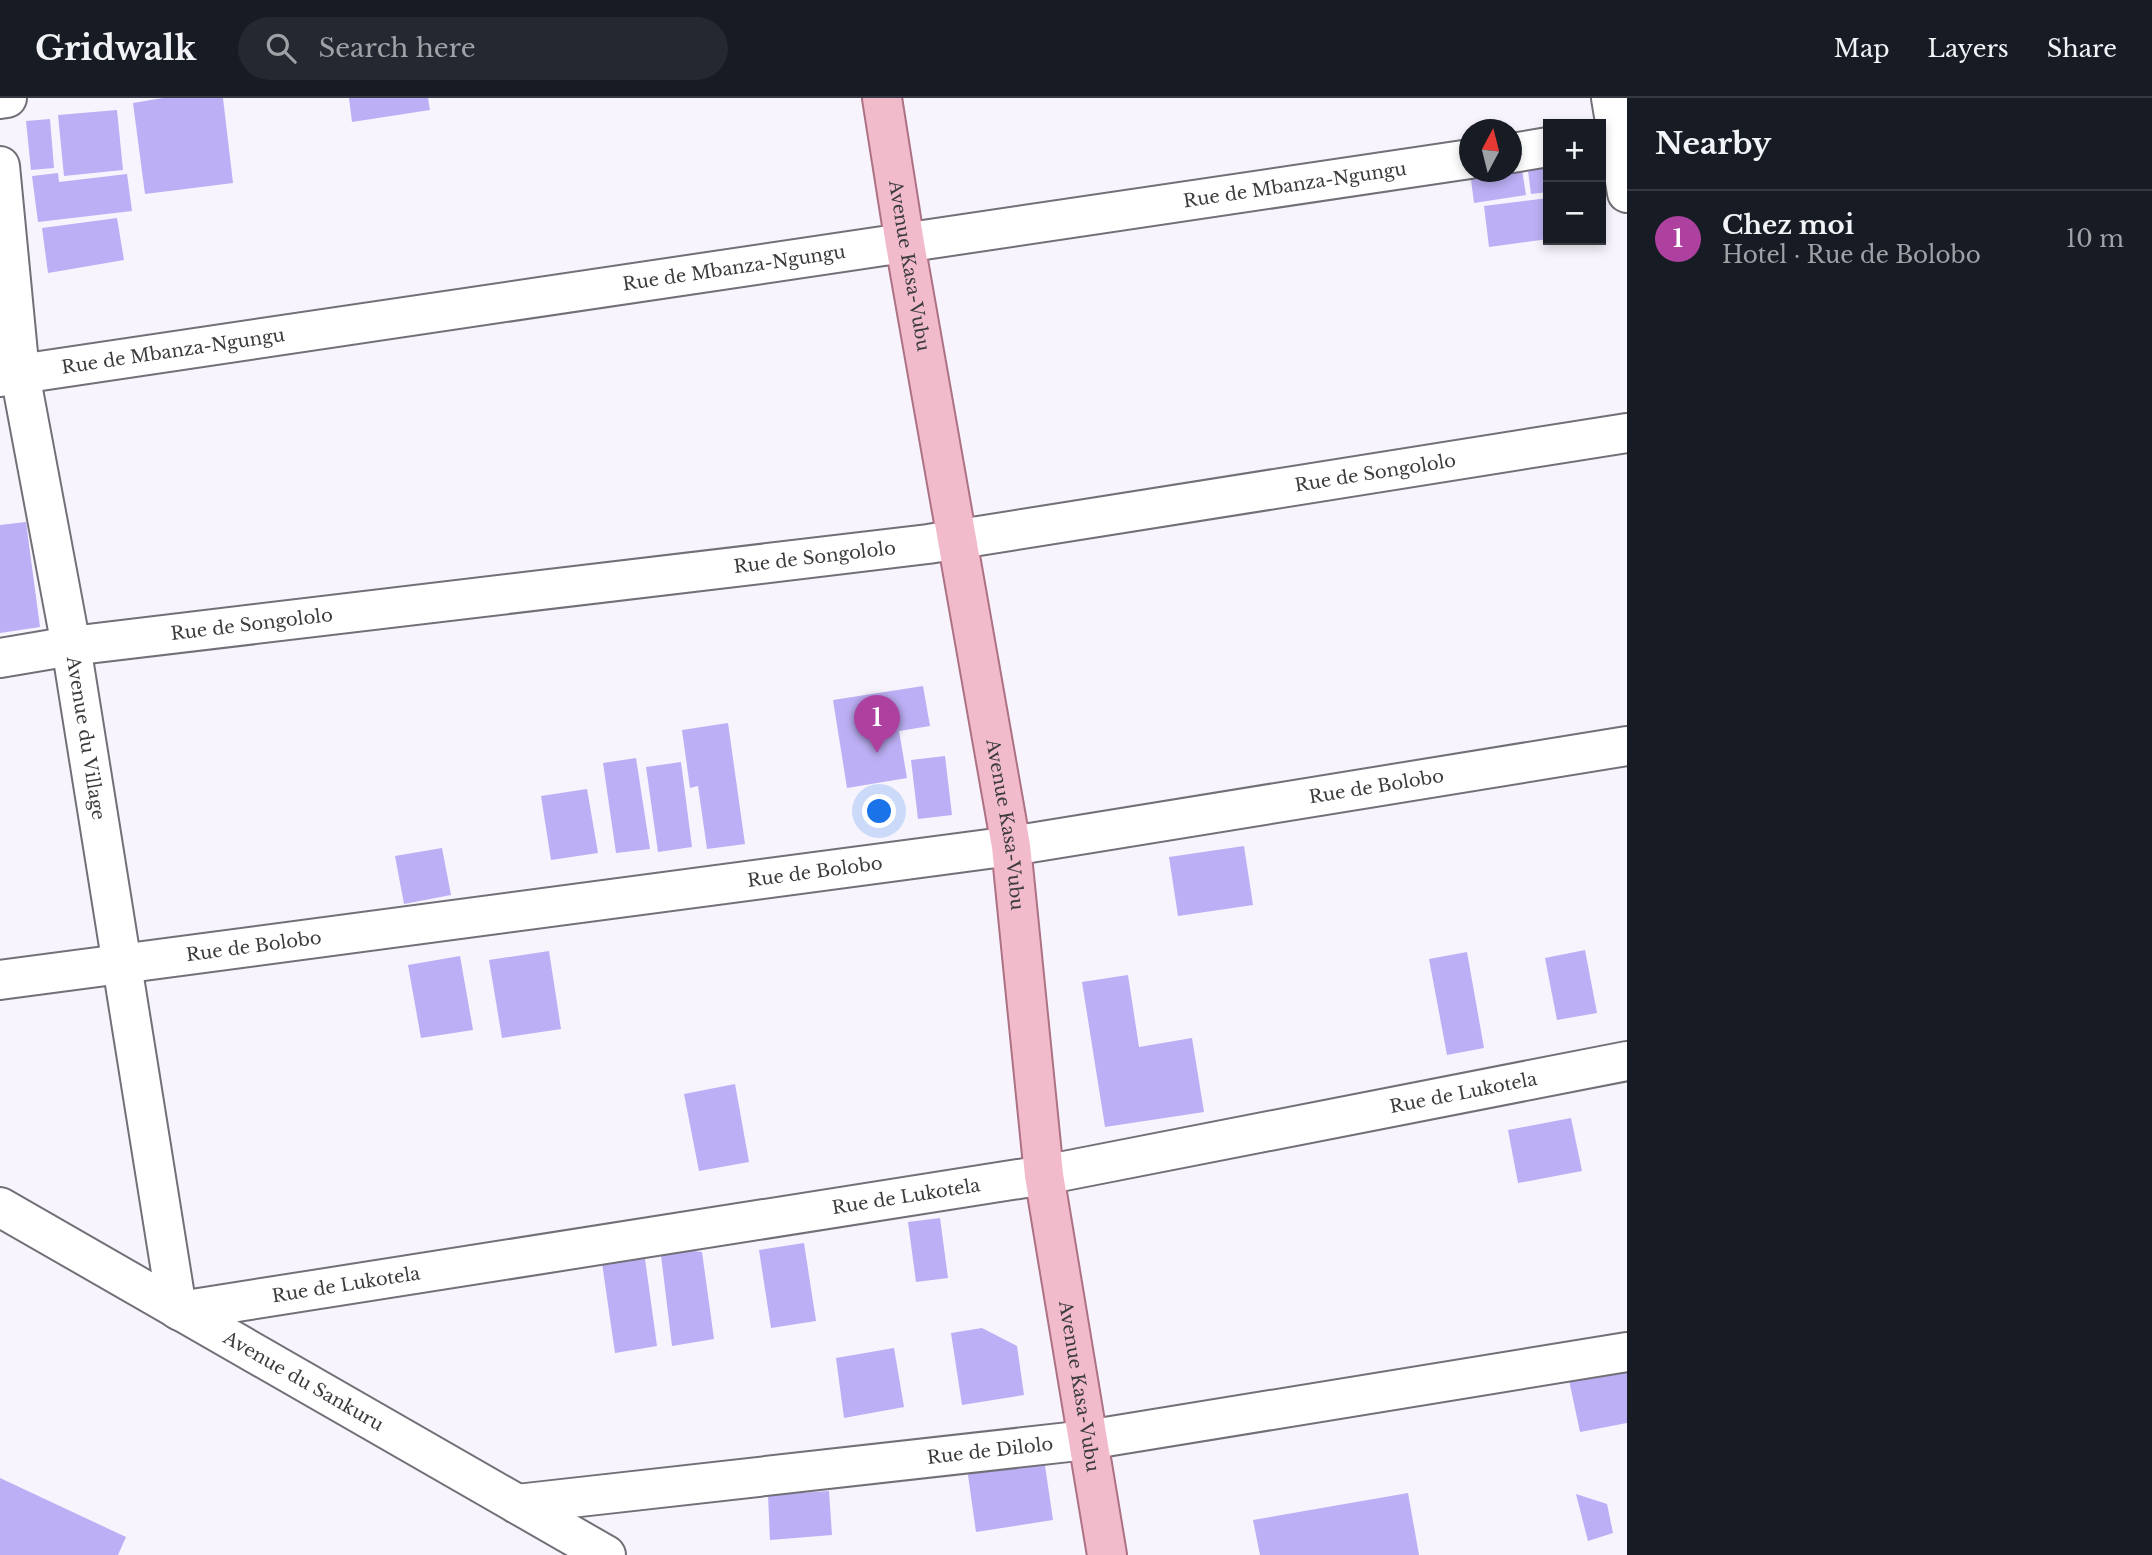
<!DOCTYPE html>
<html lang="en">
<head>
<meta charset="utf-8">
<style>
	body { margin:0; font-family:"Libre Baskerville",serif; background:#242831; color:#f1f3f6 }
	.controls { position:absolute; right:21px; top:21px; display:grid; overflow:hidden; border-radius:0px; box-shadow:0 4px 10px #0003 }
	.controls button { width:63px; height:63px; display:grid; place-items:center; padding:0; border:0; border-bottom:2px solid #363941; background:#171b24; color:#f1f3f6; font:35px sans-serif }
	.compass { position:absolute; left:1459px; top:21px; width:63px; height:63px; border-radius:50%; background:#171b24; box-shadow:0 4px 10px #0003; rotate:7deg }
	.you { position:absolute; left:880px; top:714px; width:24px; height:24px; margin:-18px; border:5px solid #fff; border-radius:50%; background:#1a73e8; box-shadow:0 0 0 10px #1a73e833 }
	.badge { display:grid; place-items:center; width:46px; height:46px; border-radius:50%; background:#ae409f; color:#fff; font-size:23px; font-weight:700 }
	.pin { position:absolute; translate:-50% -58px; filter:drop-shadow(0 2px 4px #0008) }
	.pin::after { content:''; position:absolute; top:37px; width:24px; height:21px; background:inherit; clip-path:polygon(0 0,100% 0,50% 100%) }
	.list { margin:0; padding:0; list-style:none }
	h2 { display:flex; justify-content:space-between; align-items:center; height:91px; margin:0; padding:0 28px; font-size:30px }
	h2 small { font-size:23px; font-weight:400; color:#9ea1a6 }
	.list li { display:grid; grid-template-columns:46px 1fr auto; gap:21px; align-items:center; box-sizing:border-box; height:98px; padding:0 28px; border-top:2px solid #363941 }
	.list b { display:block; font-size:26px; white-space:nowrap }
	.list p { margin:0; font-size:23px; white-space:nowrap; color:#9ea1a6 }
	.list em { font-size:23px; font-style:normal; color:#9ea1a6 }
	.icon { flex:none; width:38px; height:38px; fill:none; stroke:currentColor; stroke-width:2; stroke-linecap:round; stroke-linejoin:round }
	.map { position:relative; flex:none; width:1627px; height:1457px; overflow:hidden }
	header { display:flex; align-items:center; gap:42px; box-sizing:border-box; height:98px; padding:0 35px; background:#171b24; border-bottom:2px solid #363941 }
	header strong { font-size:33px }
	nav { display:flex; gap:38px; margin-inline-start:auto; font-size:24px }
	.search { width:490px; height:63px; background:#242831; display:flex; align-items:center; gap:18px; box-sizing:border-box; padding:0 24px; border-radius:38px; color:#9ea1a6; font-size:26px }
	main { display:flex }
	aside { flex:1; background:#171b24 }
	.map>svg:first-child { display:block }
</style>
</head>
<body>
<header>
<strong>Gridwalk</strong>
<div class="search"><svg class="icon" aria-label="search" viewBox="0 0 24 24"><circle cx="10" cy="10" r="6"/><path d="M15 15l6 6"/></svg>Search here</div>
<nav><a>Map</a><a>Layers</a><a>Share</a></nav>
</header>
<main>
<div class="map">
<svg width="1627" height="1457" viewBox="0 0 1627 1457">
	<rect width="100%" height="100%" fill="#f7f4fd"/>
	<!-- building -->
	<g fill="#bdaff5">
		<path d="M163,0h60l10,85 -88,11 -12,-91z"/>
		<path d="M349,0h79l2,12 -78,12z"/>
		<path d="M117,12l6,60 -59,6 -6,-61z"/>
		<path d="M50,21l4,49 -23,2 -5,-49z"/>
		<path d="M1548,63v31l-17,2 -4,-31z"/>
		<path d="M1521,65l5,32 -52,8 -4,-31h42z"/>
		<path d="M58,75l1,9 68,-8 5,37 -94,11 -6,-46z"/>
		<path d="M1548,100v41l-59,8 -5,-41z"/>
		<path d="M117,120l7,42 -76,13 -6,-45z"/>
		<path d="M26,424l14,105 -40,6v-108z"/>
		<path d="M923,588l7,40 -31,5 8,47 -60,10 -14,-88z"/>
		<path d="M728,625l17,121 -38,5 -9,-63 -8,2 -8,-58z"/>
		<path d="M945,658l7,59 -34,4 -7,-59z"/>
		<path d="M636,660l14,91 -34,4 -13,-90z"/>
		<path d="M681,664l11,85 -34,5 -12,-85z"/>
		<path d="M587,691l11,64 -47,7 -10,-64z"/>
		<path d="M1244,748l9,59 -75,11 -9,-59z"/>
		<path d="M442,750l9,47 -47,9 -9,-48z"/>
		<path d="M1585,852l12,63 -40,7 -12,-62z"/>
		<path d="M549,853l12,78 -59,9 -13,-78z"/>
		<path d="M1467,854l17,96 -37,7 -18,-96z"/>
		<path d="M460,858l13,74 -52,8 -13,-73z"/>
		<path d="M1128,877l11,72 53,-9 12,74 -99,15 -23,-145z"/>
		<path d="M735,986l14,78 -50,9 -15,-77z"/>
		<path d="M1571,1020l11,53 -64,12 -10,-53z"/>
		<path d="M940,1120l8,60 -32,4 -8,-60z"/>
		<path d="M804,1145l12,78 -45,7 -12,-78z"/>
		<path d="M660,1149l42,5 12,87 -42,7z"/>
		<path d="M645,1161l12,87 -42,7 -13,-90z"/>
		<path d="M982,1230l35,18 7,49 -62,10 -11,-72z"/>
		<path d="M894,1250l10,59 -60,11 -8,-60z"/>
		<path d="M1627,1270v55l-47,9 -11,-52z"/>
		<path d="M1043,1354l10,68 -77,12 -10,-71z"/>
		<path d="M0,1380l126,59 -8,18h-118z"/>
		<path d="M829,1393l3,44 -62,5 -2,-45z"/>
		<path d="M1408,1395l11,62h-159l-7,-35z"/>
		<path d="M1576,1396l31,10 6,29 -25,8z"/>
	</g>
	<g fill="none" stroke-linecap="round" stroke-linejoin="round">
		<defs>
			<g id="minor">
				<path d="M1611,0l16,95"/>
				<path d="M0,1l7,-1"/>
				<path d="M1512,55l36,-6"/>
				<path id="s1" d="M0,68l20,208 51,272 106,663"/>
				<path id="s2" d="M0,279l1470,-218"/>
				<path id="s3" d="M0,560l71,-12 857,-102 699,-111"/>
				<path id="s4" d="M0,882l1011,-134 616,-100"/>
				<path id="s5" d="M0,1109l606,348"/>
				<path id="s6" d="M180,1213l864,-136 583,-114"/>
				<path id="s7" d="M517,1406l570,-64 540,-88"/>
			</g>
			<g id="primary">
				<path id="s8" d="M882,0l23,146 106,602 33,329 63,380"/>
			</g>
		</defs>
		<!-- minor casing -->
		<use href="#minor" stroke="#726f77" stroke-width="42"/>
		<!-- primary casing -->
		<use href="#primary" stroke="#ad7184" stroke-width="42"/>
		<!-- minor -->
		<use href="#minor" stroke="#fff" stroke-width="38"/>
		<!-- primary -->
		<use href="#primary" stroke="#f2bbcc" stroke-width="38"/>
	</g>
	<g text-anchor="middle" stroke-width="6" stroke-linejoin="round" paint-order="stroke">
		<!-- street labels -->
		<g font-size="18" fill="#3c3b3e" stroke="#fff">
			<text dy="6" stroke="none"><textPath href="#s2" startOffset="1309">Rue de Mbanza-Ngungu</textPath></text>
			<text dy="6" stroke="none"><textPath href="#s8" startOffset="170">Avenue Kasa-Vubu</textPath></text>
			<text dy="6" stroke="none"><textPath href="#s2" startOffset="742">Rue de Mbanza-Ngungu</textPath></text>
			<text dy="6" stroke="none"><textPath href="#s2" startOffset="175">Rue de Mbanza-Ngungu</textPath></text>
			<text dy="6" stroke="none"><textPath href="#s3" startOffset="1388">Rue de Songololo</textPath></text>
			<text dy="6" stroke="none"><textPath href="#s3" startOffset="821">Rue de Songololo</textPath></text>
			<text dy="6" stroke="none"><textPath href="#s3" startOffset="254">Rue de Songololo</textPath></text>
			<text dy="6" stroke="none"><textPath href="#s1" startOffset="579">Avenue du Village</textPath></text>
			<text dy="6" stroke="none"><textPath href="#s4" startOffset="1390">Rue de Bolobo</textPath></text>
			<text dy="6" stroke="none"><textPath href="#s8" startOffset="737">Avenue Kasa-Vubu</textPath></text>
			<text dy="6" stroke="none"><textPath href="#s4" startOffset="822">Rue de Bolobo</textPath></text>
			<text dy="6" stroke="none"><textPath href="#s4" startOffset="256">Rue de Bolobo</textPath></text>
			<text dy="6" stroke="none"><textPath href="#s6" startOffset="1302">Rue de Lukotela</textPath></text>
			<text dy="6" stroke="none"><textPath href="#s6" startOffset="735">Rue de Lukotela</textPath></text>
			<text dy="6" stroke="none"><textPath href="#s6" startOffset="168">Rue de Lukotela</textPath></text>
			<text dy="6" stroke="none"><textPath href="#s5" startOffset="350">Avenue du Sankuru</textPath></text>
			<text dy="6" stroke="none"><textPath href="#s8" startOffset="1304">Avenue Kasa-Vubu</textPath></text>
			<text dy="6" stroke="none"><textPath href="#s7" startOffset="476">Rue de Dilolo</textPath></text>
		</g>
	</g>
</svg>
<div class="controls">
<button>+</button>
<button>−</button>
</div>
<svg class="compass" viewBox="-18 -18 36 36"><path d="M0-13l5 13h-10z" fill="#e53935"/><path d="M0 13l5-13h-10z" fill="#9ea1a6"/></svg>
<div class="you"></div>
<div class="pin badge" style="left:877px;top:655px">1</div>
</div>
<aside>
<h2>Nearby<small></small></h2>
<ul class="list">
<li><span class="badge">1</span><div><b>Chez moi</b><p>Hotel · Rue de Bolobo</p></div><em>10 m</em></li>
</ul>
</aside>
</main>
</body>
</html>
